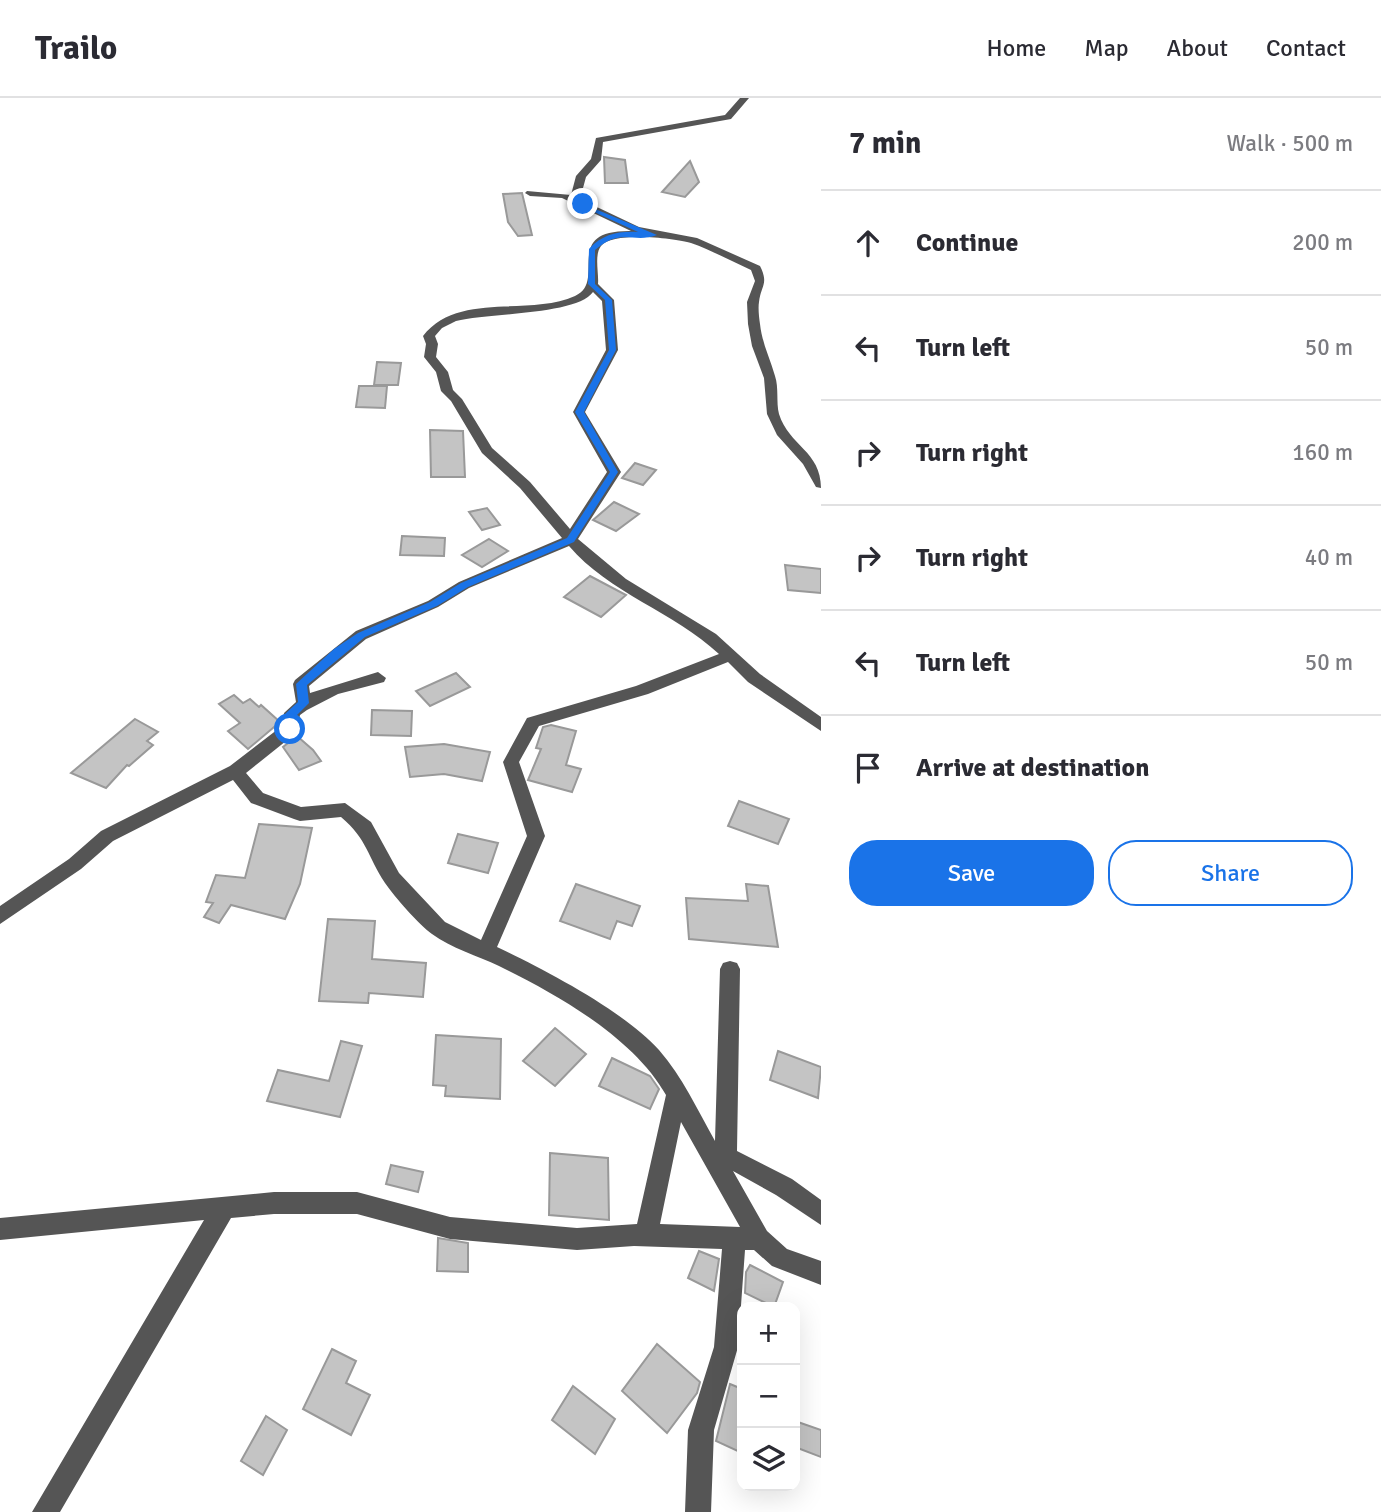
<!DOCTYPE html>
<html lang="en">
<head>
<meta charset="utf-8">
<style>
	body { margin:0; font-family:Signika,sans-serif; background:#f7f7f7; color:#2b2b33 }
	.controls { position:absolute; right:21px; bottom:21px; display:grid; overflow:hidden; border-radius:14px; box-shadow:0 7px 28px #0002 }
	.controls button { width:63px; height:63px; display:grid; place-items:center; padding:0; border:0; border-bottom:2px solid #e1e1e2; background:#fff; color:#2b2b33; font:35px sans-serif }
	.stop { position:absolute; width:21px; height:21px; margin:-16px; border:5px solid #1a73e8; border-radius:50%; background:#fff }
	.stop.end { background:#1a73e8; border-color:#fff; box-shadow:0 2px 7px #0008 }
	.list { margin:0; padding:0; list-style:none }
	h2 { display:flex; justify-content:space-between; align-items:center; height:91px; margin:0; padding:0 28px; font-size:30px }
	h2 small { font-size:23px; font-weight:400; color:#7c7c81 }
	.list li { display:grid; grid-template-columns:46px 1fr auto; gap:21px; align-items:center; box-sizing:border-box; height:105px; padding:0 28px; border-top:2px solid #e1e1e2 }
	.list b { display:block; font-size:26px; white-space:nowrap }
	.list em { font-size:23px; font-style:normal; color:#7c7c81 }
	.actions { display:flex; gap:14px; padding:21px 28px }
	.actions a { flex:1; padding:16px 0; border:2px solid #1a73e8; border-radius:28px; text-align:center; font-size:24px; color:#1a73e8 }
	.actions .main { background:#1a73e8; color:#fff }
	.icon { flex:none; width:38px; height:38px; fill:none; stroke:currentColor; stroke-width:2; stroke-linecap:round; stroke-linejoin:round }
	.map { position:relative; flex:none; width:821px; height:1414px; overflow:hidden }
	header { display:flex; align-items:center; gap:42px; box-sizing:border-box; height:98px; padding:0 35px; background:#fff; border-bottom:2px solid #e1e1e2 }
	header strong { font-size:33px }
	nav { display:flex; gap:38px; margin-inline-start:auto; font-size:24px }
	main { display:flex }
	aside { flex:1; background:#fff }
	.map>svg:first-child { display:block }
</style>
</head>
<body>
<header>
<strong>Trailo</strong>
<nav><a>Home</a><a>Map</a><a>About</a><a>Contact</a></nav>
</header>
<main>
<div class="map">
<svg width="821" height="1414" viewBox="0 0 821 1414">
	<rect width="100%" height="100%" fill="#fff"/>
	<!-- building -->
	<g fill="#c4c4c4" stroke="#999" stroke-width="2">
		<path d="M604,59l21,3 3,23h-23z"/>
		<path d="M690,63l9,21 -14,15 -23,-5z"/>
		<path d="M522,95l10,42 -14,1 -10,-14 -5,-28z"/>
		<path d="M377,264l24,1 -3,22h-24z"/>
		<path d="M359,288h28l-2,22 -29,-1z"/>
		<path d="M430,332l33,1 2,46h-34z"/>
		<path d="M635,365l21,7 -13,15 -21,-7z"/>
		<path d="M614,404l25,12 -23,17 -23,-11z"/>
		<path d="M487,410l13,17 -18,5 -13,-18z"/>
		<path d="M402,438l43,2 -1,18 -44,-1z"/>
		<path d="M489,441l19,12 -26,16 -20,-12z"/>
		<path d="M785,467l36,4v24l-33,-3z"/>
		<path d="M590,478l36,19 -25,22 -37,-20z"/>
		<path d="M456,575l14,14 -40,19 -14,-15z"/>
		<path d="M234,597l9,8 7,-4 9,8 2,-2 19,17 -32,27 -20,-18 12,-8 -21,-19z"/>
		<path d="M372,612l40,1 -1,25 -40,-1z"/>
		<path d="M135,621l23,13 -11,9 6,4 -24,21 -2,-1 -21,23 -35,-15z"/>
		<path d="M551,627l25,6 -10,34 15,4 -9,23 -44,-12 13,-31 -5,-1 7,-21z"/>
		<path d="M297,638l16,14 8,11 -22,9 -16,-23z"/>
		<path d="M444,646l46,8 -8,29 -38,-7 -34,3 -5,-30z"/>
		<path d="M739,703l50,18 -11,25 -50,-18z"/>
		<path d="M259,726l53,4 -12,56 -15,35 -54,-14 -12,18 -15,-6 9,-14 -7,-1 10,-27 29,3z"/>
		<path d="M458,736l40,9 -10,30 -40,-10z"/>
		<path d="M576,786l64,22 -8,20 -15,-5 -7,18 -50,-18z"/>
		<path d="M746,786l22,2 10,61 -89,-8 -3,-41 62,3z"/>
		<path d="M328,821l47,2 -3,38 54,4 -3,34 -54,-4 -1,10 -49,-2z"/>
		<path d="M555,930l31,26 -31,32 -32,-25z"/>
		<path d="M436,937l65,4 -1,60 -55,-3 1,-10 -13,-1z"/>
		<path d="M341,943l21,5 -22,71 -73,-16 11,-31 51,11z"/>
		<path d="M778,953l43,16 -3,31 -48,-18z"/>
		<path d="M612,960l38,18 9,13 -9,20 -51,-23z"/>
		<path d="M550,1055l58,5 1,62 -60,-5z"/>
		<path d="M391,1067l32,7 -5,20 -32,-8z"/>
		<path d="M438,1140l30,5v29l-31,-1z"/>
		<path d="M699,1153l20,8 -5,32 -26,-13z"/>
		<path d="M750,1167l33,17 -9,25 -29,-14 1,-21z"/>
		<path d="M657,1246l43,38 -3,11 -30,40 -45,-42z"/>
		<path d="M332,1251l24,12 -10,22 24,12 -19,40 -48,-26z"/>
		<path d="M730,1286l12,5v64l-26,-12z"/>
		<path d="M573,1288l42,33 -20,35 -43,-34z"/>
		<path d="M266,1318l21,14 -24,45 -22,-14z"/>
		<path d="M795,1323l26,9v27l-26,-10z"/>
	</g>
	<g fill="none" stroke-linecap="round" stroke-linejoin="round">
		<!-- minor -->
		<path fill="#555" fill-rule="evenodd" d="M740,0h9l-18,21 -128,23 -2,18 -15,17 -6,22 59,28 58,11 63,28c9,18 1,19 -1,36 -1,6 0,15 1,22 2,19 10,34 15,52 4,12 1,26 4,38 10,32 42,37 42,74l-5,-1 -13,-23 -26,-29 -10,-21 -3,-36 -12,-32 -4,-22 -1,-22 8,-21 -4,-11c-20,-9 -40,-20 -60,-27 -16,-5 -79,-12 -90,3 -7,9 -2,27 -3,38l16,16 4,50 -33,62 36,60 -43,67 48,40 90,55 44,40 61,43v14l-73,-49 -20,-20 -80,32 -109,32 -20,36 26,74 -48,111c48,23 127,64 162,103 23,26 39,61 56,91l5,-172 3,-6 7,-2 7,2 3,6 -3,182 55,28 29,21v25l-45,-30 -43,-24 34,60 20,18 34,12v24l-49,-19 -18,-16h-9l-7,97 -24,83 -3,82h-26l3,-82 26,-83 8,-98 -88,-3 -57,4 -127,-11 -93,-25h-83l-43,4 -171,294h-28l172,-292 -204,20v-22l274,-26h83l93,25 127,11 60,-4 29,-129c-32,-57 -109,-101 -167,-129 -21,-10 -48,-18 -67,-32 -13,-9 -38,-38 -47,-51 -18,-27 -17,-43 -44,-66l-41,4 -6,-2 -43,-16 -18,-23 -120,61 -32,28 -81,55v-18l69,-47 32,-28 129,-65 52,-40 2,-13 12,-11 -3,-18 2,-4 61,-49 72,-30 31,-19 103,-44 -42,-50 -38,-35 -31,-52 -10,-10 -5,-19 -12,-15 2,-13 -3,-8c35,-45 105,-19 152,-40 33,-15 -15,-66 56,-65l-69,-33 -32,-2 -5,-3 2,-2 44,4 5,-19 15,-17 5,-21 129,-23zM593,194l9,9 4,49 -33,62 34,60 -37,57 -40,-47 -38,-34 -30,-49 -9,-9 -5,-18 -12,-15 2,-13 -3,-8 7,-8 14,-7c31,-8 121,-6 137,-29zM569,448c40,47 105,66 150,108l-83,32 -109,32 -24,44 24,74 -46,104 -36,-18 -46,-49 -28,-51 -26,-19 -44,4 -38,-14 -17,-20 50,-40 4,-18 7,-5 31,-16 46,-12 2,-4 -8,-6 -68,21 -1,-7 57,-47 72,-32 31,-19zM681,1024l59,105 -80,-3z"/>
	</g>
	<!-- route -->
	<path fill="#1a73e8" d="M581,105l76,32c-24,9 -36,-8 -62,15v34l17,16 4,50 -32,62 34,60 -44,70 -106,45 -31,19 -72,31 -58,48 2,18 -12,12 -3,16h-8v-18l12,-11 -2,-18 38,-35 24,-16 72,-31 31,-19 106,-45 43,-66 -35,-60 34,-62 -4,-50 -17,-16 1,-35c14,-15 29,-18 49,-17l-57,-26z"/>
</svg>
<div class="controls">
<button>+</button>
<button>−</button>
<button><svg class="icon" aria-label="layers" viewBox="0 0 24 24"><path d="M12 4l9 5-9 5-9-5zM3 14l9 5 9-5"/></svg></button>
</div>
<div class="stop" style="left:290px;top:631px"></div>
<div class="stop end" style="left:583px;top:106px"></div>
</div>
<aside>
<h2>7 min<small>Walk · 500 m</small></h2>
<ul class="list">
<li><svg class="icon" aria-label="ahead" viewBox="0 0 24 24"><path d="M12 20V5M6 11l6-6 6 6"/></svg><div><b>Continue</b></div><em>200 m</em></li>
<li><svg class="icon" aria-label="left" viewBox="0 0 24 24"><path d="M17 20v-9H6M10 6l-5 5 5 5"/></svg><div><b>Turn left</b></div><em>50 m</em></li>
<li><svg class="icon" aria-label="right" viewBox="0 0 24 24"><path d="M7 20v-9h11M14 6l5 5-5 5"/></svg><div><b>Turn right</b></div><em>160 m</em></li>
<li><svg class="icon" aria-label="right" viewBox="0 0 24 24"><path d="M7 20v-9h11M14 6l5 5-5 5"/></svg><div><b>Turn right</b></div><em>40 m</em></li>
<li><svg class="icon" aria-label="left" viewBox="0 0 24 24"><path d="M17 20v-9H6M10 6l-5 5 5 5"/></svg><div><b>Turn left</b></div><em>50 m</em></li>
<li><svg class="icon" aria-label="arrive" viewBox="0 0 24 24"><path d="M6 21V4h12l-3 4 3 4H6"/></svg><div><b>Arrive at destination</b></div></li>
</ul>
<div class="actions"><a class="main">Save</a><a>Share</a></div>
</aside>
</main>
</body>
</html>
